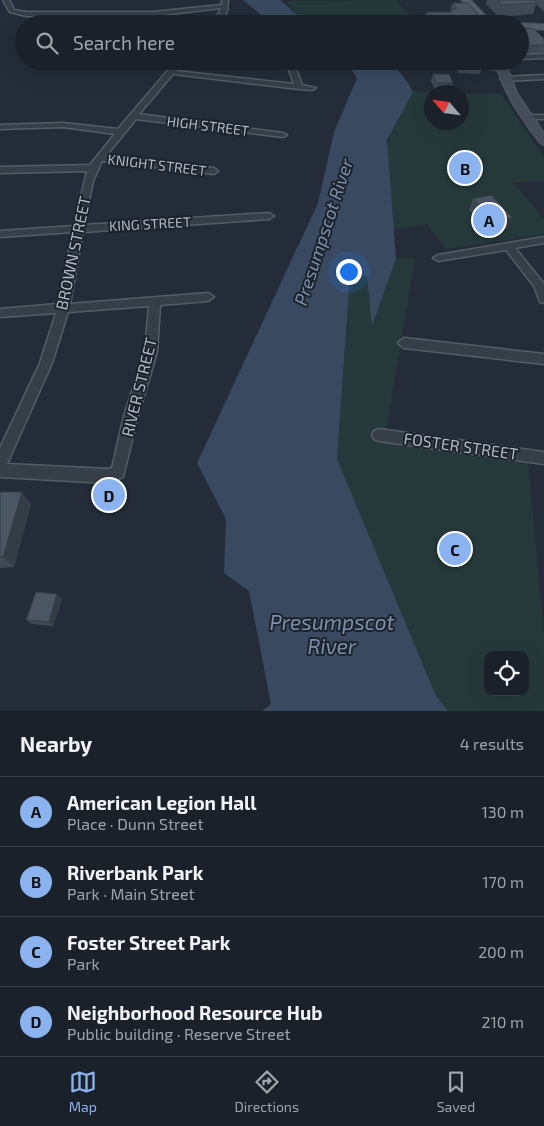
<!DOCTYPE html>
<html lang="en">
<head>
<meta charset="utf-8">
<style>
	body { margin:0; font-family:"Exo 2",sans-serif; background:#232932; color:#f1f3f6 }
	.controls { position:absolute; right:15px; bottom:15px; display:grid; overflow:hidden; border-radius:10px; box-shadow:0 5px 20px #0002 }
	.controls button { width:45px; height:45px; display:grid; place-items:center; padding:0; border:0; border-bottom:1px solid #383e47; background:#1a212a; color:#f1f3f6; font:25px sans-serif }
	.compass { position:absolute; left:424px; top:85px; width:45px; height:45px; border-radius:50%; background:#1a212a; box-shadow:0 5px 20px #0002; rotate:298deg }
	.you { position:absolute; left:348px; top:271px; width:18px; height:18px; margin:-12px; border:4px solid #fff; border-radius:50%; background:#1a73e8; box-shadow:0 0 0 8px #1a73e833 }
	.badge { display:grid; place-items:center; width:32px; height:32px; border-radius:50%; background:#8bb3ef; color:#111; font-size:16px; font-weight:700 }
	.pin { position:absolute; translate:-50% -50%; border:2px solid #fff; box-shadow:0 1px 5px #0006 }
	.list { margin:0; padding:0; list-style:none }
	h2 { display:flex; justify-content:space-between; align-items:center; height:65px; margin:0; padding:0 20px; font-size:21px }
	h2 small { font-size:16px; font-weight:400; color:#9fa3a8 }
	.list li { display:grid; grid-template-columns:32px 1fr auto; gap:15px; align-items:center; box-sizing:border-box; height:70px; padding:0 20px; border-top:1px solid #383e47 }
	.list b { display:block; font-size:19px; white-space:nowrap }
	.list p { margin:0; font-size:16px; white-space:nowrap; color:#9fa3a8 }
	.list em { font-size:16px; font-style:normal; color:#9fa3a8 }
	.icon { flex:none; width:28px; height:28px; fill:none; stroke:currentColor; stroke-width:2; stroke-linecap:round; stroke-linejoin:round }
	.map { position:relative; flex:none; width:544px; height:711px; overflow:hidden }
	.search { position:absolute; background:#1a212a; box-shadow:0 5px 20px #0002; left:15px; right:15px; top:15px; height:55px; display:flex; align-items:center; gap:12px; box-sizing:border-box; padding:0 18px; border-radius:28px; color:#9fa3a8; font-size:19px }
	.sheet { height:345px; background:#1a212a }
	nav { display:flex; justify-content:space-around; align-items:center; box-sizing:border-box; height:70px; border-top:1px solid #383e47; background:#1a212a; font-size:14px; color:#9fa3a8 }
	nav a { display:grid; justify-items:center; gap:2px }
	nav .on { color:#8bb3ef }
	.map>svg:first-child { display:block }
</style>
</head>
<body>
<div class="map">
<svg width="544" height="711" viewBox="0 0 544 711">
	<rect width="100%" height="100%" fill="#232c38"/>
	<!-- green -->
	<g fill="#26393a" fill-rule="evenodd">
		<path d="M395,0l24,24h-114l-19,-23z"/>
		<path d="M406,91l51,1h-25v30h30v-29l39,1 43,64v23l-31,1 31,37v15l-98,15 -19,-25 -39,6 -2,-79 8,-31 15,-19z"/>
		<path d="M415,258l-31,185 144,20 16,171v77h-96l-12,-15 -99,-237 13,-184h17l6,49 23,-65zM488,655h37v37h-37z"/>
	</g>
	<!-- water -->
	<g fill="#394a60">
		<path d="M243,0h37l28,24h-36z"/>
		<path d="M343,61c34,0 53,-4 70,31l-26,48 9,119 -24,67 -5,-50 -17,-1 -13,184 99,237 12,15h-186l9,-7 -22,-113 -25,-18 2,-54 -29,-56 121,-260 16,-71 23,-54 -11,-16z"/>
	</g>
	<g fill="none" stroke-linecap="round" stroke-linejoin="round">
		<defs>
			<g id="street">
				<path d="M3,0h6l5,10 12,2h127l69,-7v-5h6l-1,11 -7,13h-6l7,-16 -68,8h-127l-16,-4z"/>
				<path d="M544,54v4l-24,1v-4z"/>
				<path d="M176,61h7l-7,10 118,13 -8,-23h7l9,24 14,3 -4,2 -13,-1 -126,-15 -34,40 144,19 4,2 -4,2 -147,-18 -30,37 108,12 4,3 -4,3 -112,-13 -9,20 -9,44 185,-12 5,3 -5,3 -186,13 -13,72 138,-11 6,4 -6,4 -48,4 -3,47 -19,64 -15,61 -15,6 -108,-6v-29l40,-85 16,-50 -56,4v-8l58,-5 15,-72 -73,5v-6l74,-5 13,-55 -87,2v-6l90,-2 25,-31 -52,-7 -63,2v-4l63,-2 55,6zM149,306l-4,46 -21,64 -12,52 -4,1 -101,-5 45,-101 16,-51z"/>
				<path d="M413,61h31l58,5 3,2 -3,2z"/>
				<path d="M544,75v4l-40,2 -4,-2 4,-2z"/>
				<path d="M524,115h20v4h-17l-4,-2z"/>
				<path d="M544,237v6l-29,5 29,36v19l-4,-1 -6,-16 -28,-36 -68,11 -5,-3 5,-3z"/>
				<path d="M404,338l140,16v10l-140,-16 -6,-5z"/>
				<path d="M379,429l165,23v12l-165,-23 -5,-2 -2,-4 2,-4z"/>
			</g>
			<path id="secondary" d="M495,61h10l12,32 27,40v12l-4,-2c-19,-25 -37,-50 -45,-82z"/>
			<g id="primary">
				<path d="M461,0h10l23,24h-11z"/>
				<path d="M520,23l24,1v6l-24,-1v-5h-3z"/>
			</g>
		</defs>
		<!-- street casing -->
		<use href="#street" stroke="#545c66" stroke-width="3"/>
		<!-- secondary casing -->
		<use href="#secondary" stroke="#545c66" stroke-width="2"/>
		<!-- primary casing -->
		<use href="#primary" stroke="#404751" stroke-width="2"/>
		<!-- street -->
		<use href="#street" fill="#363e48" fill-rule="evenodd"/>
		<!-- secondary -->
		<use href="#secondary" fill="#454d5b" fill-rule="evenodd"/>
		<!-- primary -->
		<use href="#primary" fill="#545d68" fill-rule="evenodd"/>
	</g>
	<!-- wall -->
	<g fill="#404a55">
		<path d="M487,0h57v12l-8,-8 -3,10 -34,3 -13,-13z"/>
		<path d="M452,3l34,21h-60l-2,-4 2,-8h24z"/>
		<path d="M520,28l24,11v14h-23z"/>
		<path d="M402,61h18l-1,7 -18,-1z"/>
		<path d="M459,61l22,7 -1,6 -22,-1 -1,-6z"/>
		<path d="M433,74l20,9 -2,7h-16l-4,-9z"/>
		<path d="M473,199l35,30 -18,3 -21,-22z"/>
		<path d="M0,492l31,12 -17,63 -14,1z"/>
		<path d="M62,599l-9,27 -21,-2 -6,-4z"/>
	</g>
	<!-- shaded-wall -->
	<g fill="#343c45">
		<path d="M513,218l-5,11 -18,3 4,-11z"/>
		<path d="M22,492l9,12 -17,63 -11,-10z"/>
		<path d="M57,594l5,5 -9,27 -4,-4z"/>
	</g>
	<!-- building -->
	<g fill="#4b5663" stroke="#343c45">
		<path d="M497,0h38l2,3 -34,2z"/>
		<path d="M452,3h16l18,21h-55l-5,-12h26l-1,-3h6z"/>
		<path d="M520,28l14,1 10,10v6h-21l-3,-9z"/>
		<path d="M459,61l22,3v4l-22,-1z"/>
		<path d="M433,74h16l4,9h-17z"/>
		<path d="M491,195l22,23 -19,3 -21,-22z"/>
		<path d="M0,492h22l-19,65h-3z"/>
		<path d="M36,592l21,2 -8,28 -23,-2z"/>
	</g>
	<g text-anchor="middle" stroke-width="4" stroke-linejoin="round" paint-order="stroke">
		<!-- far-street labels -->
		<g font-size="14" fill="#b1b9c4" stroke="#1c232d">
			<text transform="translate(208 126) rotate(7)" y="5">HIGH STREET</text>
			<text transform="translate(157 165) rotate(7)" y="5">KNIGHT STREET</text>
			<text transform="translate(150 224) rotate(-3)" y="5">KING STREET</text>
		</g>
		<!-- street labels -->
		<g font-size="16" fill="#b1b9c4" stroke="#1c232d">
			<text transform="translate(73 253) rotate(-78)" y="6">BROWN STREET</text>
			<text transform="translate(139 387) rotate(-76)" y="6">RIVER STREET</text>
			<text transform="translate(461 446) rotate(8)" y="6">FOSTER STREET</text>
		</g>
		<!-- water labels -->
		<g font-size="18" font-style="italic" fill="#7c90aa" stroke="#1c232d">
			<text transform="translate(324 232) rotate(-72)" y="6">Presumpscot River</text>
		</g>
		<!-- near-water labels -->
		<g font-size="21" font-style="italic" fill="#7c90aa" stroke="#1c232d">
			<text x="332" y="630">Presumpscot<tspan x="332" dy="24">River</tspan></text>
		</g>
	</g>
</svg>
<div class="controls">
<button><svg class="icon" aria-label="locate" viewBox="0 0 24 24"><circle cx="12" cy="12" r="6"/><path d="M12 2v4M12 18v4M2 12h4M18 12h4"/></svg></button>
</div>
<svg class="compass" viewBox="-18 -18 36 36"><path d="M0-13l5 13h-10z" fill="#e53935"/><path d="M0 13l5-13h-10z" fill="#9fa3a8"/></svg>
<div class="you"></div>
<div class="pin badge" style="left:489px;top:220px">A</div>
<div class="pin badge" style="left:465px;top:168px">B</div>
<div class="pin badge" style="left:455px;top:549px">C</div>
<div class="pin badge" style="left:109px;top:495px">D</div>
<div class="search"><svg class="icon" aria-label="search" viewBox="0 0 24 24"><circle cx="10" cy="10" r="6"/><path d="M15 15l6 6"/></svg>Search here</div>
</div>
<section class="sheet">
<h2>Nearby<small>4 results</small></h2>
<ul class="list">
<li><span class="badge">A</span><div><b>American Legion Hall</b><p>Place · Dunn Street</p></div><em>130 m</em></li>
<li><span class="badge">B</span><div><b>Riverbank Park</b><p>Park · Main Street</p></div><em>170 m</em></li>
<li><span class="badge">C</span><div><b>Foster Street Park</b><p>Park</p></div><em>200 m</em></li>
<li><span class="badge">D</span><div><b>Neighborhood Resource Hub</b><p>Public building · Reserve Street</p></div><em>210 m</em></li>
</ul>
</section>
<nav>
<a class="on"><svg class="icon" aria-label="map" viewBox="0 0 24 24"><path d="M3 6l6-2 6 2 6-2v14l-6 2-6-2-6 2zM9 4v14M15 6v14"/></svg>Map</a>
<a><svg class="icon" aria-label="directions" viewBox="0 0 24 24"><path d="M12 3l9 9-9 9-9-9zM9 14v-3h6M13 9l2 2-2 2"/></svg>Directions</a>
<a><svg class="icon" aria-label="saved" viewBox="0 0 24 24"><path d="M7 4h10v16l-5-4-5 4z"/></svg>Saved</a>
</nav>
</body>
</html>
